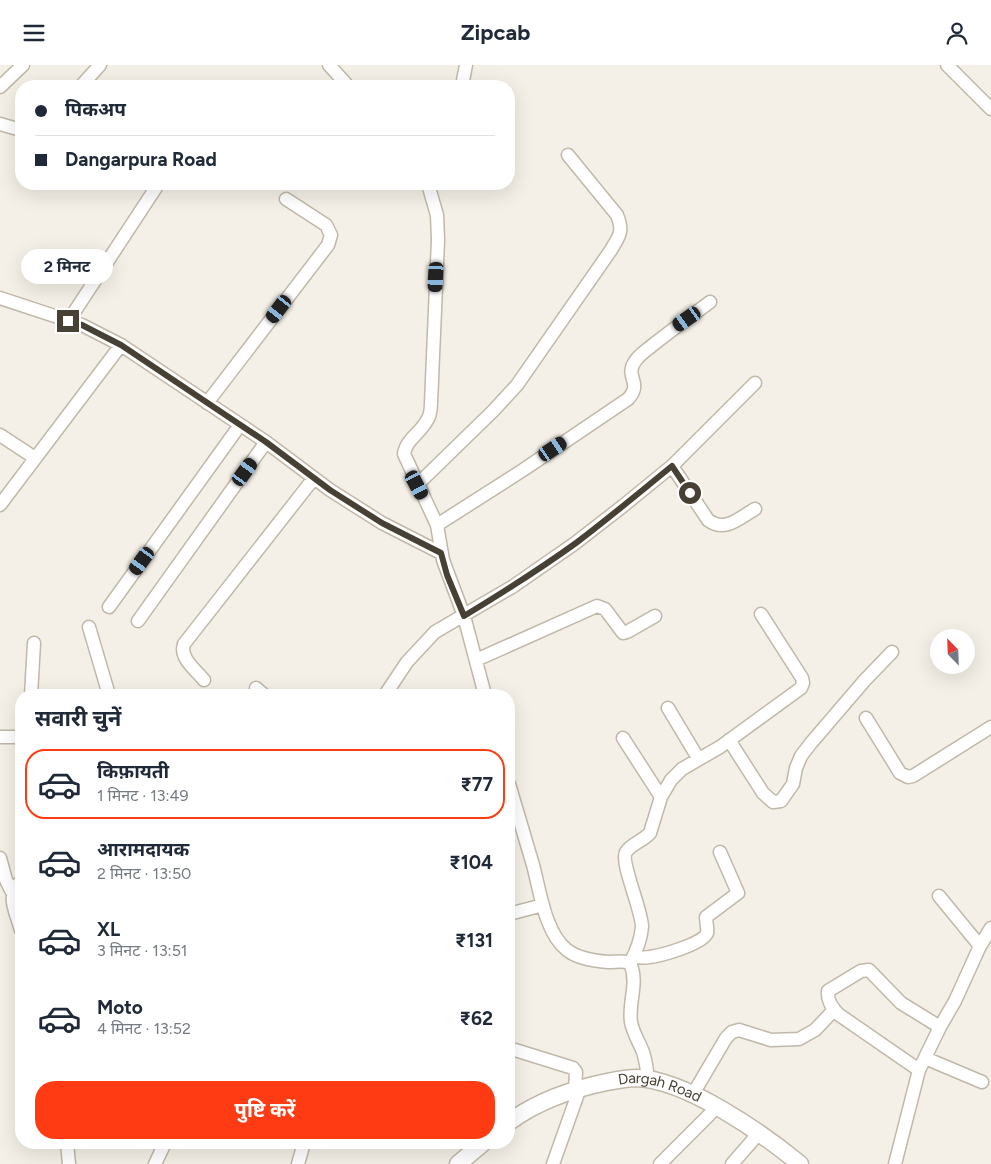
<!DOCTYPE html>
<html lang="hi">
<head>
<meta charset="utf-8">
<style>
	:root { --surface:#fff; --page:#f6f6f7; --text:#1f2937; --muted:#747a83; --line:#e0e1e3; --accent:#ff3b13 }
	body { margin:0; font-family:Figtree,"Noto Sans Devanagari",sans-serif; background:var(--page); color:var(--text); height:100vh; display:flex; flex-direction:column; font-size:19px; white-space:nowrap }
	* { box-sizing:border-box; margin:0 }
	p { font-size:16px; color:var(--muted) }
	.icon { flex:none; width:28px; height:28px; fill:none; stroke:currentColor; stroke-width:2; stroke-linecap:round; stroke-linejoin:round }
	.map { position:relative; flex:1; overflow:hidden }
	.drawer { position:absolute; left:15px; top:624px; width:500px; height:460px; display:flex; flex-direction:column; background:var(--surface); border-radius:20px; box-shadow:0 5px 20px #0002 }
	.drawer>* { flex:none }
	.hud { position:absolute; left:15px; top:15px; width:500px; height:110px; border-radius:20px; box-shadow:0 5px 20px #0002; display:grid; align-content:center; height:110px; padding:0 20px; background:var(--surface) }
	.needle { width:32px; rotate:337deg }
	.tools { position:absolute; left:930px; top:564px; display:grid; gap:10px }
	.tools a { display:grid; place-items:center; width:45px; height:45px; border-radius:50%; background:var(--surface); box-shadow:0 5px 20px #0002; font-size:25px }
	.end { position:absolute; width:22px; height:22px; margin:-11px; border:6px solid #474135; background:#fff; box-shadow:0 0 0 2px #fff }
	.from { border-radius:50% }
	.bubble { position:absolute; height:35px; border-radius:18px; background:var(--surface); box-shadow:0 5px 20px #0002; font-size:16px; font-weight:700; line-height:35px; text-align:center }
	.car { position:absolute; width:15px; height:30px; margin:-15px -8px; border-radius:6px; box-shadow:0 0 4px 1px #0007; background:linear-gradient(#222 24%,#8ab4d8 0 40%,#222 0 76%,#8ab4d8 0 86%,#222 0) }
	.hud b { display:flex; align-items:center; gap:18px; height:48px; font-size:19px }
	.hud b+b { border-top:1px solid var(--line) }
	.hud i { width:12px; height:12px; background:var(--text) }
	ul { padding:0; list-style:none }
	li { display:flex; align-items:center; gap:15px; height:70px; margin:0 10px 8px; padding:0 10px; border:2px solid transparent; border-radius:20px }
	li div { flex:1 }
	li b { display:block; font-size:19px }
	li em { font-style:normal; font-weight:700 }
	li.selected { border-color:var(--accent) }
	li>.icon { width:45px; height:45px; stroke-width:1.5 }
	h2 { padding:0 20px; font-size:22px; line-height:60px }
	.action { display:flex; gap:10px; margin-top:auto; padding:10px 20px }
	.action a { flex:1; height:58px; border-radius:20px; background:var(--accent); color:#fff; font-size:20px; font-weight:700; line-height:58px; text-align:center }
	header { display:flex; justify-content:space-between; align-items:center; height:65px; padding:0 20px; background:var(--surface); font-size:22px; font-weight:700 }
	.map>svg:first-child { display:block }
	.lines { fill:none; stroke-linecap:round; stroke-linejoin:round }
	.minor-casing { stroke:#c0b8a9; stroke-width:15 }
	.tertiary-casing { stroke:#c0b8a9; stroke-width:19 }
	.minor { stroke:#fff; stroke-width:12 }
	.tertiary { stroke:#fff; stroke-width:16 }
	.route { stroke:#474135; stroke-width:6 }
	.labels { text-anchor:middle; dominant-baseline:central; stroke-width:4.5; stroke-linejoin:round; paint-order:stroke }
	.street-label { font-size:15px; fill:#474135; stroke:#fff }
</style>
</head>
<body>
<header><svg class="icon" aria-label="menu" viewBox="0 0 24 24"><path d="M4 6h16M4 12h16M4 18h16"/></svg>Zipcab<svg class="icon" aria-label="person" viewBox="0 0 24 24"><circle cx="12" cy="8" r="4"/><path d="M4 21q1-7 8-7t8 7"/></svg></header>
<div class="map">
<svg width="991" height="1099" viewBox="0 0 991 1099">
	<rect width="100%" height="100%" fill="#f4f0e7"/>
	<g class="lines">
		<g class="minor-casing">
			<path id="minor" d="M329,0l19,21
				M947,0l44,44
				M81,21l19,-21
				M462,21l4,-21
				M0,22l23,-22
				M0,59l21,6
				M428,119l9,31 1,25 -7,163c0,6 -1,14 -5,19 -7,12 -20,18 -22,32l33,71 6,35 21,56 21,79
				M0,233l82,27 39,20 145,97 64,48 52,33 59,30
				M69,255l88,-134
				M207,338l121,-158 3,-10 -5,-10 -40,-26
				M0,370l35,23
				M672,401l36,54c17,13 31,-2 47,-11
				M417,420l76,-74 24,-26 94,-135c8,-14 13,-18 6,-35l-49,-60
				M0,440l121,-160
				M437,460l86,-55 105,-71c15,-16 -3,-22 6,-36 4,-8 13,-13 20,-19 18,-14 37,-28 56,-42
				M109,542l131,-182
				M138,556l128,-179
				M89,562l20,68
				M476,595l121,-54 8,3 18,24 4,-1 28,-16
				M204,615c-8,-10 -25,-22 -20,-36l130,-166
				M256,623l8,7
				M31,630l3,-52
				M385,630l22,-33 28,-30 77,-45 62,-43 49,-38 49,-40 83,-83
				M668,643l30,50
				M866,653l34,55 8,4 5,-1 78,-49
				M0,672h21
				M623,673l38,59
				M729,675l34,53 10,9 8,-1 12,-17 3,-16 5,-12 10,-13 54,-63 27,-28
				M509,719c8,27 16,54 24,81 7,26 12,68 34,85 10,8 28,11 41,12 8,0 15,-2 22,1 9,20 -2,39 1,59 2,11 8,20 12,30 3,9 4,18 5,27
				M0,793l6,22 6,12
				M21,816c-16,14 -5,31 0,49
				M939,831l41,50
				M509,849l34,-9
				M633,892c6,0 11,1 16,0 11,-1 54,-13 58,-24 1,-4 -1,-11 -1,-16l32,-24 -18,-41
				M630,898c6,-11 11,-24 12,-36 0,-17 -22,-65 -16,-75 5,-8 17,-11 24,-19l11,-36 10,-17 11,-11 38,-22 81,-59 2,-5 -1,-5 -41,-64
				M515,985l58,18 3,4 -1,18
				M925,993l57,24
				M919,1005l-81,-56c-6,-7 -11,-13 -10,-23l33,-20 8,-1 32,33 39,24
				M693,1029l33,-56 6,-6 7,-2 32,10 28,-1 16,-9 19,-20
				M67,1078l2,21
				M155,1099l10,-21
				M298,1099l6,-21
				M553,1099l27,-76
				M660,1099l57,-57
				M732,1099l27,-31
				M895,1099l24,-94 21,-43 15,-26 25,-55 11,-18"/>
		</g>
		<g class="tertiary-casing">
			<g id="tertiary">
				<path id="s1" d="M509,1057c29,-21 63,-33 98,-40 10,-2 20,-4 30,-4 50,2 125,55 163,86"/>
				<path d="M458,1099l25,-21"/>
			</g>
		</g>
		<use href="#minor" class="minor"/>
		<use href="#tertiary" class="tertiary"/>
	</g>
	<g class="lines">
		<path class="route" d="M68,256l14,4 39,20 145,97 64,48 52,33 59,30 6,22 17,41c38,-23 76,-47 112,-73 33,-25 64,-51 96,-77l18,27"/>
	</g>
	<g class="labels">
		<g class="street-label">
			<text stroke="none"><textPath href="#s1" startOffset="161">Dargah Road</textPath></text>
		</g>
	</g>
</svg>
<div class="tools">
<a><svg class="needle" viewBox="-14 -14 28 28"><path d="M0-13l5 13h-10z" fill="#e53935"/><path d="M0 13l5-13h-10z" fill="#747a83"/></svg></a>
</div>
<i class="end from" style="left:690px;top:428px"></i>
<i class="end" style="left:68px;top:256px"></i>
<div class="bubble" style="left:21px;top:184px;width:92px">2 मिनट</div>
<i class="car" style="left:436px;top:212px;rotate:183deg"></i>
<i class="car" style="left:279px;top:244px;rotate:217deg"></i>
<i class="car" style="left:687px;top:254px;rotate:235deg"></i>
<i class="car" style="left:553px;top:384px;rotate:56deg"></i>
<i class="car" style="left:245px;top:407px;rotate:36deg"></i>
<i class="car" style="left:417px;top:420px;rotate:152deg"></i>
<i class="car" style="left:142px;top:496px;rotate:216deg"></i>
<div class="hud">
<b><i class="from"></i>पिकअप</b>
<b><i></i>Dangarpura Road</b>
</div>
<section class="drawer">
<h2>सवारी चुनें</h2>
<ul>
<li class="selected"><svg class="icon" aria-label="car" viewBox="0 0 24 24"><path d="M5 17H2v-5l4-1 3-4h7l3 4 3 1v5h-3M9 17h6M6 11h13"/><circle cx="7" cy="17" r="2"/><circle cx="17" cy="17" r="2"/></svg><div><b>किफ़ायती</b><p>1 मिनट · 13:49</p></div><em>₹77</em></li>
<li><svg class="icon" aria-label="car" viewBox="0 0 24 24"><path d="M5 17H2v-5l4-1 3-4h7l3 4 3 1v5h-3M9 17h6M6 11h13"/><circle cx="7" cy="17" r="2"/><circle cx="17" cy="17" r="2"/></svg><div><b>आरामदायक</b><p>2 मिनट · 13:50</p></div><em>₹104</em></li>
<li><svg class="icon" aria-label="car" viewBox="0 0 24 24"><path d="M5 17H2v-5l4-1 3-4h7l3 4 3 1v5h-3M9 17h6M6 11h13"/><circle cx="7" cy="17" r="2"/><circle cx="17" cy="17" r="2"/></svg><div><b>XL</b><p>3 मिनट · 13:51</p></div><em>₹131</em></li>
<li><svg class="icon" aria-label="car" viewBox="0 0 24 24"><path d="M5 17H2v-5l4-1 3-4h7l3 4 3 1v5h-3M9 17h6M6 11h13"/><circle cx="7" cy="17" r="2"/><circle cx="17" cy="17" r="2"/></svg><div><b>Moto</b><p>4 मिनट · 13:52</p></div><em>₹62</em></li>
</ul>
<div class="action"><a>पुष्टि करें</a></div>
</section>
</div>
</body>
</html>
